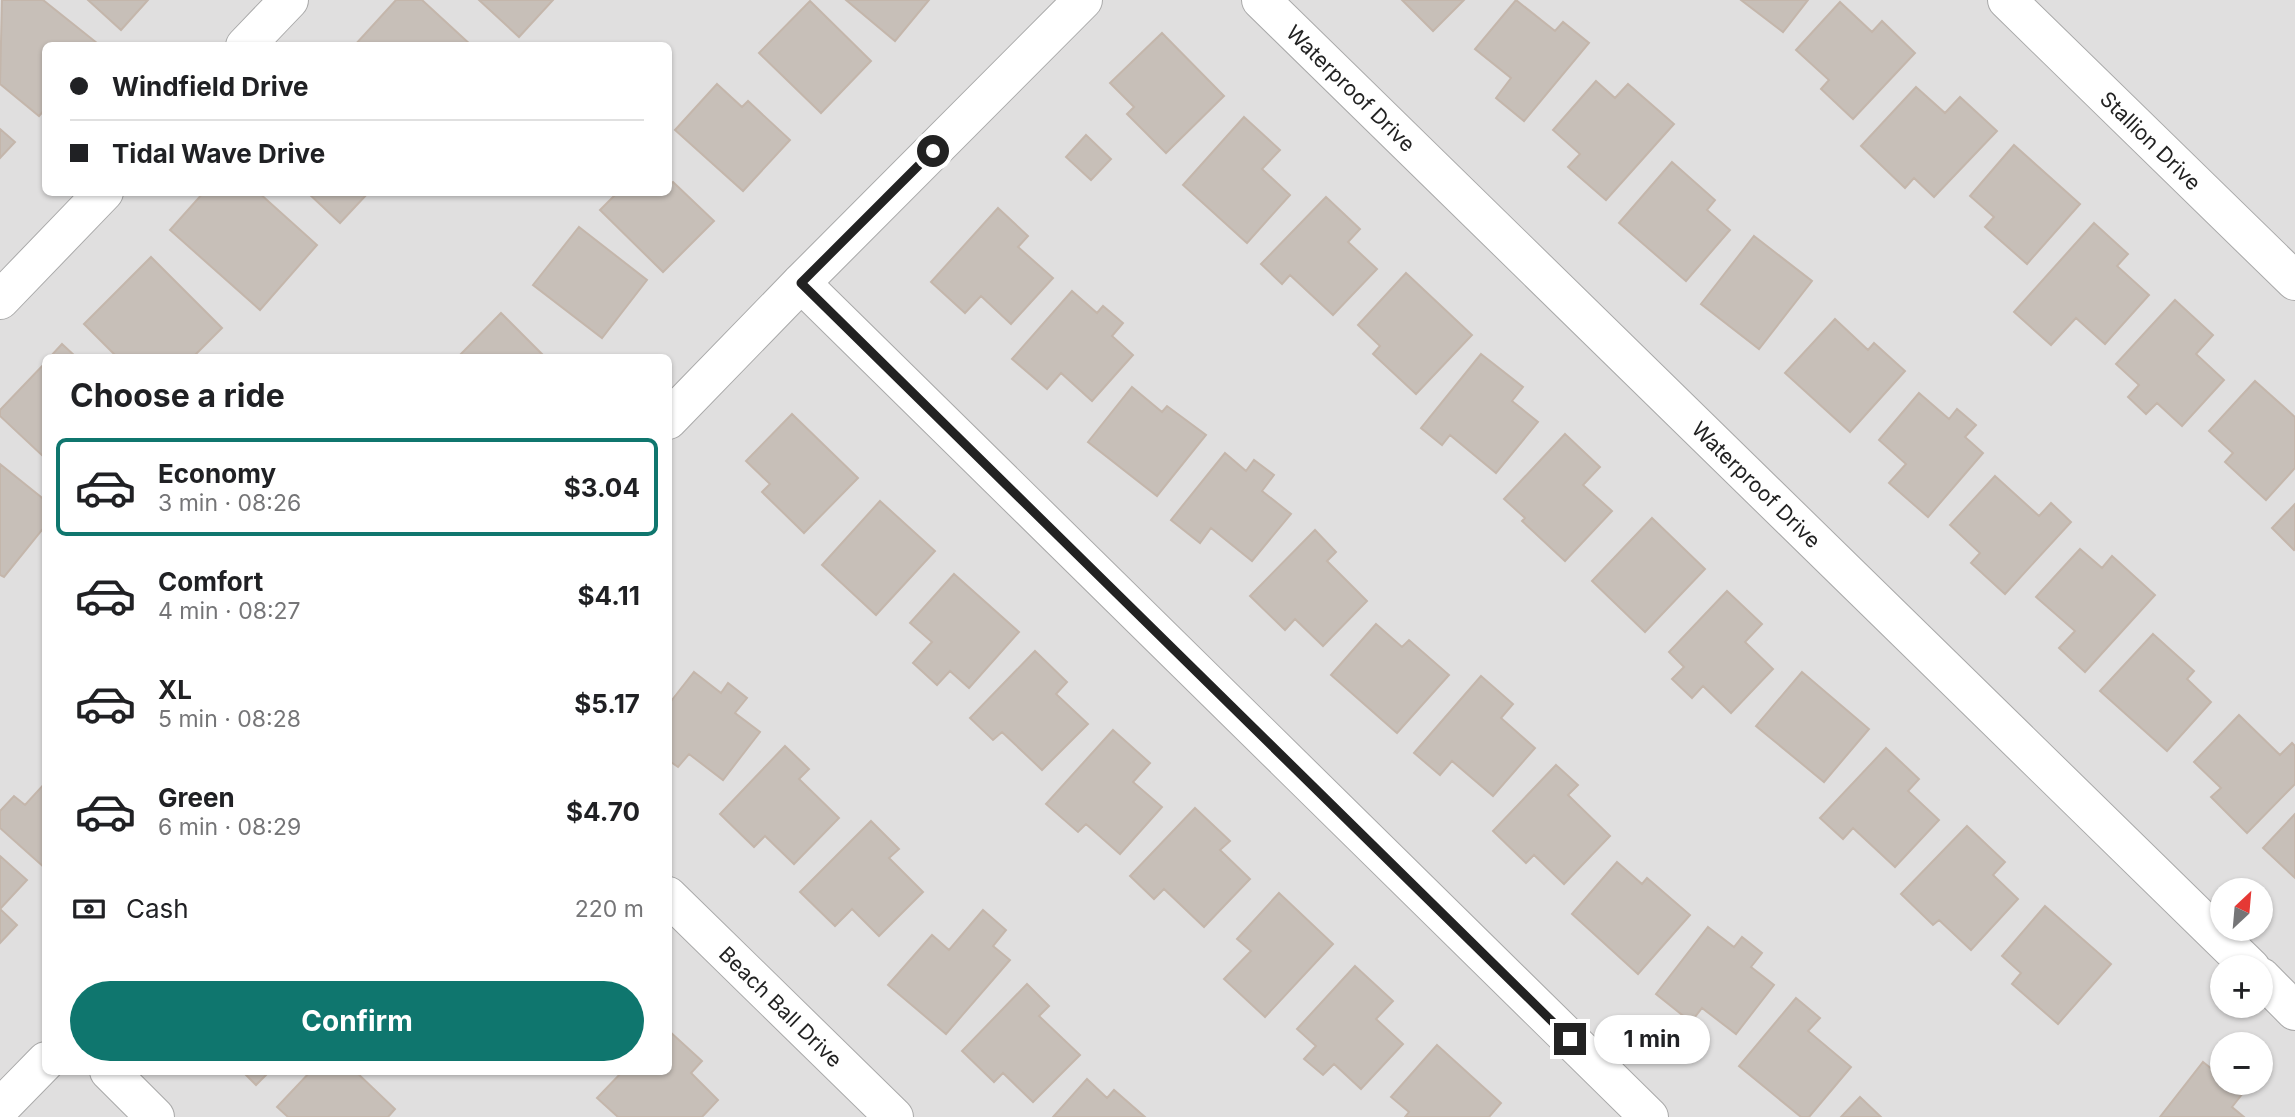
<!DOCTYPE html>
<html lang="en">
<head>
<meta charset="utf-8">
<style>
	:root { --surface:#fff; --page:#f2f2f2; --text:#202124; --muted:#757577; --line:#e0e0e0; --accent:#0f766e }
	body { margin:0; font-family:Inter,sans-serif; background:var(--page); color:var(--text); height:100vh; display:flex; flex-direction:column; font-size:26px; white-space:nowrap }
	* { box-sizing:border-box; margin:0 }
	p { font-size:23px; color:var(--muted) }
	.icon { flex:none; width:38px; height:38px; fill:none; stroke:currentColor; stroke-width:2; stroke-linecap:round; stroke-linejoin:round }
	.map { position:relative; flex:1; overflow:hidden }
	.sheet { position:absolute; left:42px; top:354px; width:630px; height:721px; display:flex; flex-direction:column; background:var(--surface); border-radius:10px; box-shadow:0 2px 5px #0004 }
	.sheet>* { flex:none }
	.hud { position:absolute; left:42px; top:42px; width:630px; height:154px; border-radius:10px; box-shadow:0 2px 5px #0004; display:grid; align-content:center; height:154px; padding:0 28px; background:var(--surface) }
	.needle { width:46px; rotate:26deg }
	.controls { position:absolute; left:2210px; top:878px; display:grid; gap:14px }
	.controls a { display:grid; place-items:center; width:63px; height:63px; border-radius:50%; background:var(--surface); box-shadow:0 2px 5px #0004; font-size:35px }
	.end { position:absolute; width:32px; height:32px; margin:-16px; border:9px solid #222; background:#fff; box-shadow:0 0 0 4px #fff }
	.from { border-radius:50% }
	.bubble { position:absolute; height:49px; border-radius:24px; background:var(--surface); box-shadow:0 2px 5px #0004; font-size:23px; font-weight:700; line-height:49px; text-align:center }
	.hud b { display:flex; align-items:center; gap:24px; height:66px; font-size:26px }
	.hud b+b { border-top:2px solid var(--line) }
	.hud i { width:18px; height:18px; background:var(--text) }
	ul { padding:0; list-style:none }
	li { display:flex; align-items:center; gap:21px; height:98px; margin:0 14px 10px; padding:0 14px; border:4px solid transparent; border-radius:10px }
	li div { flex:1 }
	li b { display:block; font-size:26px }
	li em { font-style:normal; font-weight:700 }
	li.selected { border-color:var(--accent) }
	li>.icon { width:63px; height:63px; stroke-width:1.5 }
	h2 { padding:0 28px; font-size:32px; line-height:84px }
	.pay { display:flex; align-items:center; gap:18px; height:77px; padding:0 28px; font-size:26px }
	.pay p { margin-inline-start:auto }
	.cta { display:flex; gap:14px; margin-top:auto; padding:14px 28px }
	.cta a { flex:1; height:80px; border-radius:42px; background:var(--accent); color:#fff; font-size:28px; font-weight:700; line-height:80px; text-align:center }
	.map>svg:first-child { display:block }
	.residential { fill:#e0dfdf; fill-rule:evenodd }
	.building { fill:#c7bfb8; stroke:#c4b6ab; stroke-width:2 }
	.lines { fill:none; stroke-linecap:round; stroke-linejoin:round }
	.minor-casing { stroke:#a9a9a9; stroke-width:40 }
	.minor { stroke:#fff; stroke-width:38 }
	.route { stroke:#222; stroke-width:9 }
	.labels { text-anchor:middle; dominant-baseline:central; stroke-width:6; stroke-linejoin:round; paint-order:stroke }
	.street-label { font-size:21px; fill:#222; stroke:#fff }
</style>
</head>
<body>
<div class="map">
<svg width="2295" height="1117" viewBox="0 0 2295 1117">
	<rect width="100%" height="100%" fill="#f2efe9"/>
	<path class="residential" d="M0,0h2295v1117h-2295zM46,46h622v146h-622zM46,357h622v714h-622zM2222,891h39v38h-39zM2222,968h39v38h-39zM2222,1045h39v38h-39z"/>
	<path class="building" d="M2,0h41l54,43 -1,3h-50v62l-7,8 -39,-32z
		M88,0h60l-27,30z
		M396,0h26l50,46h-118z
		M479,0h74l-34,37z
		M846,0h83l-34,41z
		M1402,0h62l-31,31z
		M1516,0l39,31 8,-9 26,21 -65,78 -28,-23 15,-20 -36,-29z
		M1741,0h67l-25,32z
		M810,1l61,60 -50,52 -62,-60z
		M1840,2l32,30 10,-11 33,32 -62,66 -32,-30 8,-9 -33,-30z
		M1162,33l62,63 -58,57 -39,-39 7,-7 -24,-24z
		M1596,81l19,17 13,-14 46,40 -68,76 -38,-33 12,-13 -27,-24z
		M717,84l25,23 6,-6 42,39 -47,51 -68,-61z
		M1916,87l29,26 15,-16 37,34 -63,66 -20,-19 -9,10 -44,-42z
		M1244,117l36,33 -18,19 28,26 -43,48 -64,-58z
		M0,129l15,13 -15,16z
		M1086,135l25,24 -20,21 -25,-23z
		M2014,145l66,59 -53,60 -42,-37 9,-10 -24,-21z
		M1672,162l43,38 -8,10 23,20 -44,51 -67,-58z
		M673,182l41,39 -51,51 -63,-62 18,-18h50v-9l2,1z
		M204,192h54l59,53 -57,65 -90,-80z
		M307,192h62l-29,31z
		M1326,197l34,32 -12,13 29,27 -44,46 -43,-40 -8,9 -21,-20z
		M998,208l30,28 -10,11 35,31 -42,46 -30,-28 -16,17 -34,-31z
		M2094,223l34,31 -11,12 32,29 -44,49 -29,-26 -25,27 -37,-33z
		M579,227l68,53 -45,58 -69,-53z
		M1754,236l58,45 -53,68 -58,-45z
		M151,257l71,71 -29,29h-76l-33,-33z
		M1406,273l66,62 -56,59 -43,-40 7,-8 -22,-21z
		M1072,291l25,22 6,-7 20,17 -11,13 21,19 -41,46 -31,-28 -14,16 -35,-30z
		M2175,300l38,35 -17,19 28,26 -42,46 -25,-23 -11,11 -18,-17 11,-12 -23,-21z
		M501,313l44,44h-87z
		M1835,319l33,31 6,-7 31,28 -55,61 -65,-59z
		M62,344l14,13h-26z
		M1481,354l42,33 -11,14 26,21 -42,51 -46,-38 -8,10 -21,-17z
		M46,362v97l-46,-43v-6z
		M2255,381l40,36v51l-29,32 -41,-38 8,-9 -24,-22z
		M1132,387l30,25 5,-6 39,29 -49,61 -69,-54z
		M1919,393l30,26 8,-10 19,16 -11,12 18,16 -55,64 -39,-34 17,-19 -27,-24z
		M792,414l66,64 -54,55 -42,-41 8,-8 -24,-23z
		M1565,434l35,33 -17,18 29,26 -47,50 -43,-40 3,-3 -21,-19z
		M1225,453l21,18 8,-11 20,15 -12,16 29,23 -39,47 -41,-33 -11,15 -29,-23z
		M0,464l46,37v24l-42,52 -4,-2z
		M1995,476l44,40 12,-13 20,19 -66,72 -34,-31 9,-10 -30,-28z
		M880,501l55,50 -59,64 -54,-50z
		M2295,504v45l-1,1 -22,-22z
		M1652,518l53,51 -60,63 -53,-51z
		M1315,530l21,22 -9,9 40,40 -44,45 -28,-27 -10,11 -35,-34z
		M2080,549l22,19 10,-12 43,39 -70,77 -26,-24 16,-17 -39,-34z
		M954,574l65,58 -50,56 -19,-17 -13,14 -24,-22 19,-21 -22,-19z
		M1727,591l35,33 -17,18 28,27 -42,44 -28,-27 -11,12 -20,-19 12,-12 -15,-15z
		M1376,624l26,23 7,-7 40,35 -52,58 -66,-58z
		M2153,634l41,37 -7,8 24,23 -44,49 -67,-60z
		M1035,651l32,31 -11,12 32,30 -46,46 -40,-38 -9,8 -23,-22z
		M694,672l27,21 7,-10 19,15 -12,15 25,19 -37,48 -34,-26 -11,13 -10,-7v-55z
		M1802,672l67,57 -45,53 -68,-56z
		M1481,676l32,28 -12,14 34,30 -42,48 -41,-35 -12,14 -26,-22z
		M2239,715l41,40 12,-12 3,3v38l-48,49 -36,-36 10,-9 -27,-26z
		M1113,730l37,33 -17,19 29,25 -42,47 -34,-30 -8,8 -32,-28z
		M785,746l24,23 -10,10 40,39 -45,46 -29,-28 -11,11 -34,-33z
		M1886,748l33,31 -11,12 31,29 -44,47 -42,-39 -10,11 -23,-21z
		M1556,765l22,20 -10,10 42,41 -46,48 -30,-29 -8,8 -33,-32z
		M46,782v87l-46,-41v-17l14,-15 11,9z
		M1195,808l35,33 -10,9 30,29 -46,48 -40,-38 -10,10 -24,-23z
		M2295,814v64l-32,-30z
		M871,821l28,28 -10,9 34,34 -44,44 -27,-27 -17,17 -35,-34z
		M1967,826l38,36 -12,13 25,24 -47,51 -32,-30 -6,5 -32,-31z
		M0,856l27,24 -27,29 17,16 -17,18z
		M1617,862l25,22 5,-6 43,37 -52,59 -66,-60z
		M1279,893l54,51 -68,73 -41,-38 27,-28 -14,-12z
		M2045,906l66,58 -53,60 -46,-40 9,-11 -19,-17z
		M983,910l23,20 -13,16 17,14 -64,74 -58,-49 44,-50 17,15z
		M1708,927l26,20 8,-10 20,16 -11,14 23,18 -38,49 -34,-26 -11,14 -35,-28z
		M1355,966l38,35 -17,18 27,25 -42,45 -27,-25 -11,11 -19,-16 12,-13 -19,-17z
		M1027,984l22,22 -10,10 41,39 -47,47 -30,-29 -9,9 -32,-31z
		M1796,998l24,20 -12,13 43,36 -42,50h-8l-62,-51z
		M668,1030l34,31 -11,12 27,27 -16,17h-84l-21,-19 26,-27h45z
		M1437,1045l64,58 -12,14h-84l4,-5 -18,-15z
		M2203,1062l19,15v6h8l13,10 -11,14 12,10h-84z
		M242,1071h28l-14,14z
		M311,1071h44l40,38 -7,8h-100l-11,-10z
		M1087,1079l20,19 7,-8 31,27h-92z
		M1860,1097l21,20h-40z"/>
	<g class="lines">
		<g class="minor-casing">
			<g id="minor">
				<path id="s1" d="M1261,0l990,968"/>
				<path id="s2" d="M2007,0l288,281"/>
				<path d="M245,46l44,-46"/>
				<path d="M801,283l848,834"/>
				<path d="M0,300l104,-108"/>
				<path d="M668,420l133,-137 282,-283"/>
				<path id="s3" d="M668,896l226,221"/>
				<path d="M2261,977l34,34"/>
				<path d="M109,1071l46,46"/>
				<path d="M0,1108l46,-47"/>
			</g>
		</g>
		<use href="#minor" class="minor"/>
	</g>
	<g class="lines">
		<path class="route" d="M933,151l-132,132 769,756"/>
	</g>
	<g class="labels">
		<g class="street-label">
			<text stroke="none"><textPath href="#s1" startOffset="126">Waterproof Drive</textPath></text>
			<text stroke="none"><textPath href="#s2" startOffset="201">Stallion Drive</textPath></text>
			<text stroke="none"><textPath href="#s1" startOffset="693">Waterproof Drive</textPath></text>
			<text stroke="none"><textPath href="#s3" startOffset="158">Beach Ball Drive</textPath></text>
		</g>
	</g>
</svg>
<div class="controls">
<a><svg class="needle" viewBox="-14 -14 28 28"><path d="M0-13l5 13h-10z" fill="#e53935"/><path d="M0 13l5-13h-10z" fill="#757577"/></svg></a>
<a>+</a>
<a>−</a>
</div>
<i class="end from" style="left:933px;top:151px"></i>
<i class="end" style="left:1570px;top:1039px"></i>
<div class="bubble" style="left:1594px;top:1015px;width:116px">1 min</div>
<div class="hud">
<b><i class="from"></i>Windfield Drive</b>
<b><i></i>Tidal Wave Drive</b>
</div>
<section class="sheet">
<h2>Choose a ride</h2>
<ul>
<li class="selected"><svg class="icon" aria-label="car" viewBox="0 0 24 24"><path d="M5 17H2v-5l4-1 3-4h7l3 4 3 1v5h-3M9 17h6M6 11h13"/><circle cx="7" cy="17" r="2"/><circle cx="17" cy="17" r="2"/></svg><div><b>Economy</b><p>3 min · 08:26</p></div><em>$3.04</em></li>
<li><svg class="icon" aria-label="car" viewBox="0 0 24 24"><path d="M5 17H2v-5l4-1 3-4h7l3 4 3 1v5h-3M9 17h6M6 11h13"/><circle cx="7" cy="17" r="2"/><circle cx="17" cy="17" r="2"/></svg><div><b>Comfort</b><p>4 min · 08:27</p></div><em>$4.11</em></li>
<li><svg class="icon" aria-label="car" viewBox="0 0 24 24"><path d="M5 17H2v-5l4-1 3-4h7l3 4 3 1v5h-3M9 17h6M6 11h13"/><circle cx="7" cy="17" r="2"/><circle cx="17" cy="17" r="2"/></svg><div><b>XL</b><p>5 min · 08:28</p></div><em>$5.17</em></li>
<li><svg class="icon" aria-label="car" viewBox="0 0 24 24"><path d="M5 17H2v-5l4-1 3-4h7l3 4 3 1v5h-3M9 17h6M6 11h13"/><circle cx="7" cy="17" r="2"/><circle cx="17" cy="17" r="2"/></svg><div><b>Green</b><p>6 min · 08:29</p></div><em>$4.70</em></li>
</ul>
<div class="pay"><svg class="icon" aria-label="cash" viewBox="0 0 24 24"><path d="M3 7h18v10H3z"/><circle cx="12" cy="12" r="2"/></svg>Cash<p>220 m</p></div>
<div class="cta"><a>Confirm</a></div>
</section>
</div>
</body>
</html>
